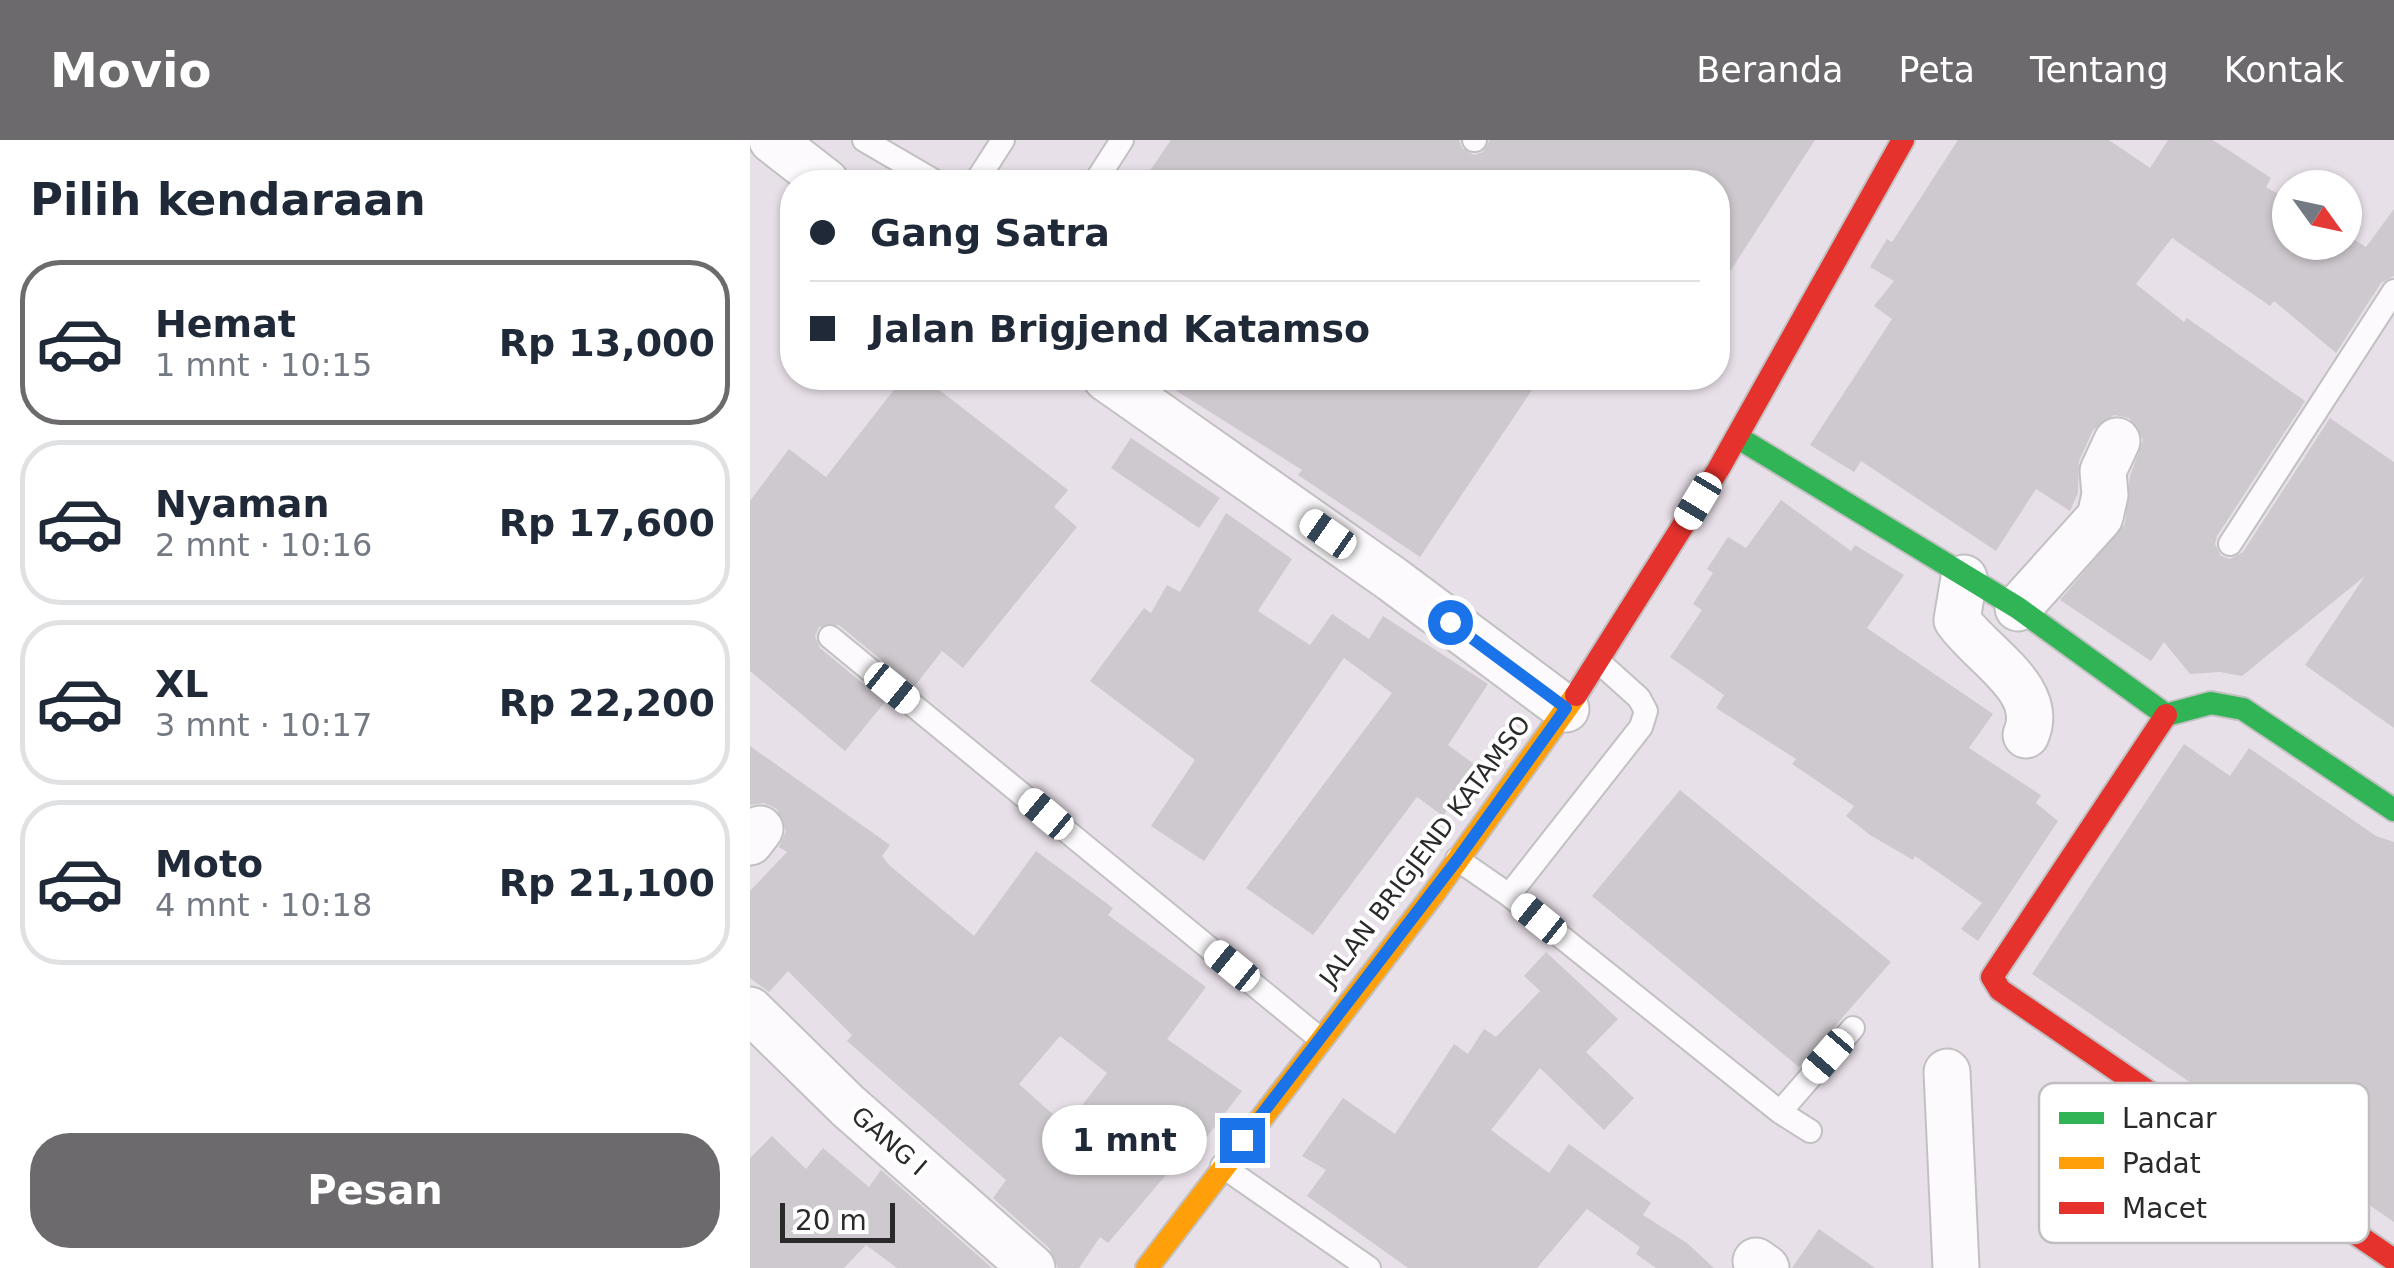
<!DOCTYPE html>
<html lang="id">
<head>
<meta charset="utf-8">
<style>
	:root { --surface:#fff; --page:#f6f6f7; --text:#1f2937; --muted:#747a83; --line:#e0e1e3; --accent:#6c6a6c }
	body { margin:0; font-family:"DejaVu Sans",sans-serif; background:var(--page); color:var(--text); height:100vh; display:flex; flex-direction:column; font-size:38px; white-space:nowrap }
	* { box-sizing:border-box; margin:0 }
	p { font-size:32px; color:var(--muted) }
	.icon { flex:none; width:55px; height:55px; fill:none; stroke:currentColor; stroke-width:2; stroke-linecap:round; stroke-linejoin:round }
	.map { position:relative; flex:1; overflow:hidden }
	.panel { display:flex; flex-direction:column; background:var(--surface); width:750px }
	.panel>* { flex:none }
	.guide { position:absolute; left:30px; top:30px; width:950px; height:220px; border-radius:40px; box-shadow:0 2px 8px #0004; display:grid; align-content:center; height:220px; padding:0 30px; background:var(--surface) }
	.needle { width:65px; rotate:123deg }
	.fabs { position:absolute; left:1522px; top:30px; display:grid; gap:20px }
	.fabs a { display:grid; place-items:center; width:90px; height:90px; border-radius:50%; background:var(--surface); box-shadow:0 2px 8px #0004; font-size:50px }
	.scale { position:absolute; left:30px; bottom:25px; width:115px; box-sizing:border-box; padding-left:10px; border:5px solid #2a2a2a; border-top:0; font-size:28px; line-height:35px; white-space:nowrap; color:#2a2a2a; -webkit-text-stroke:8px #fff; paint-order:stroke }
	.end { position:absolute; width:45px; height:45px; margin:-22px; border:12px solid #1a73e8; background:#fff; box-shadow:0 0 0 5px #fff }
	.from { border-radius:50% }
	.bubble { position:absolute; height:70px; border-radius:35px; background:var(--surface); box-shadow:0 2px 8px #0004; font-size:32px; font-weight:600; line-height:70px; text-align:center }
	.car { position:absolute; width:30px; height:60px; margin:-30px -15px; border-radius:12px; box-shadow:0 0 8px 2px #0007; background:linear-gradient(#fff 24%,#345 0 40%,#fff 0 76%,#345 0 86%,#fff 0) }
	.guide b { display:flex; align-items:center; gap:35px; height:95px; font-size:38px }
	.guide b+b { border-top:2px solid var(--line) }
	.guide i { width:25px; height:25px; background:var(--text) }
	ul { padding:0; list-style:none }
	li { display:flex; align-items:center; gap:30px; height:165px; margin:0 20px 15px; padding:0 10px; border:5px solid var(--line); border-radius:40px }
	li div { flex:1 }
	li b { display:block; font-size:38px }
	li em { font-style:normal; font-weight:600 }
	li.active { border-color:var(--accent) }
	li>.icon { width:90px; height:90px; stroke-width:1.5 }
	h2 { padding:0 30px; font-size:45px; line-height:120px }
	.primary-button { display:flex; gap:20px; margin-top:auto; padding:20px 30px }
	.primary-button a { flex:1; height:115px; border-radius:40px; background:var(--accent); color:#fff; font-size:40px; font-weight:600; line-height:115px; text-align:center }
	header { display:flex; align-items:center; gap:60px; box-sizing:border-box; height:140px; padding:0 50px; background:var(--accent); color:#fff }
	header strong { font-size:48px }
	nav { display:flex; gap:55px; margin-inline-start:auto; font-size:35px }
	main { display:flex; flex:1; min-height:0 }
	.map>svg:first-child { display:block }
	.building { fill:#cec9ce; fill-rule:evenodd }
	.lines { fill:none; stroke-linecap:round; stroke-linejoin:round }
	.lane-casing { stroke:#c2c1c2; stroke-width:26 }
	.street-casing { stroke:#c2c1c2; stroke-width:49 }
	.fast-casing { stroke:#c2c1c2; stroke-width:26 }
	.slow-casing { stroke:#c2c1c2; stroke-width:26 }
	.jam-casing { stroke:#c2c1c2; stroke-width:26 }
	.lane { stroke:#fcfafc; stroke-width:22 }
	.street { stroke:#fcfafc; stroke-width:45 }
	.fast { stroke:#30b455; stroke-width:22 }
	.slow { stroke:#ff9f0a; stroke-width:22 }
	.jam { stroke:#e5322d; stroke-width:22 }
	.route { stroke:#1a73e8; stroke-width:12 }
	.labels { text-anchor:middle; dominant-baseline:central; stroke-width:8; stroke-linejoin:round; paint-order:stroke }
	.street-label { font-size:25px; fill:#2a2a2a; stroke:#fff }
	.key { fill:#fff; stroke:#bfbfbf; stroke-width:2.5 }
	.key-label { font-size:28px; fill:#2a2a2a }
</style>
</head>
<body>
<header>
<strong>Movio</strong>
<nav><a>Beranda</a><a>Peta</a><a>Tentang</a><a>Kontak</a></nav>
</header>
<main>
<section class="panel">
<h2>Pilih kendaraan</h2>
<ul>
<li class="active"><svg class="icon" aria-label="car" viewBox="0 0 24 24"><path d="M5 17H2v-5l4-1 3-4h7l3 4 3 1v5h-3M9 17h6M6 11h13"/><circle cx="7" cy="17" r="2"/><circle cx="17" cy="17" r="2"/></svg><div><b>Hemat</b><p>1 mnt · 10:15</p></div><em>Rp 13,000</em></li>
<li><svg class="icon" aria-label="car" viewBox="0 0 24 24"><path d="M5 17H2v-5l4-1 3-4h7l3 4 3 1v5h-3M9 17h6M6 11h13"/><circle cx="7" cy="17" r="2"/><circle cx="17" cy="17" r="2"/></svg><div><b>Nyaman</b><p>2 mnt · 10:16</p></div><em>Rp 17,600</em></li>
<li><svg class="icon" aria-label="car" viewBox="0 0 24 24"><path d="M5 17H2v-5l4-1 3-4h7l3 4 3 1v5h-3M9 17h6M6 11h13"/><circle cx="7" cy="17" r="2"/><circle cx="17" cy="17" r="2"/></svg><div><b>XL</b><p>3 mnt · 10:17</p></div><em>Rp 22,200</em></li>
<li><svg class="icon" aria-label="car" viewBox="0 0 24 24"><path d="M5 17H2v-5l4-1 3-4h7l3 4 3 1v5h-3M9 17h6M6 11h13"/><circle cx="7" cy="17" r="2"/><circle cx="17" cy="17" r="2"/></svg><div><b>Moto</b><p>4 mnt · 10:18</p></div><em>Rp 21,100</em></li>
</ul>
<div class="primary-button"><a>Pesan</a></div>
</section>
<div class="map">
<svg width="1644" height="1128" viewBox="0 0 1644 1128">
	<rect width="100%" height="100%" fill="#e8e0e8"/>
	<path class="building" d="M421,0h288l3,8 12,7 9,-3 7,-12h325l-97,150v-108h-576z
		M1208,0h151l41,28 18,-28h45l58,38 -5,9 24,14v41h55v-8l21,13 28,-38v67l-13,7 -45,70 -62,-52 -4,5 -98,-68 -36,46 48,38 3,-4 118,83 -88,135 -2,8 6,12 9,3 13,-7 87,-134 64,44v266l-89,-63 60,-89 -123,100 -22,-4 -30,2 -26,-32 -13,19 -91,-61 65,-76 5,-48 13,-36 -14,-22 -15,-3 -21,15 -14,31 -1,32 -8,18 -34,-22 -40,62 -135,-90 -7,11 -44,-27 82,-126 -18,-13 20,-25 -24,-14 17,-28 5,3z
		M153,238h21l144,112 -14,17 23,20 -114,141 -21,-17 -28,36 -75,-62 -20,2 -4,9 5,12 65,54 -40,49 -95,-80v-170l39,-52 37,28z
		M406,238h384l-120,179 -122,-82 4,-5z
		M381,298l89,60 -21,30 -88,-60z
		M1031,360l70,51 4,-6 49,30 -37,53 126,86 -24,34 72,47 -5,8 22,18 -80,120 -17,-12 21,-26 -67,-47 -2,4 -43,-25 -24,-19 8,-10 -62,-42 4,-5 -80,-51 8,-13 -54,-38 32,-47 -9,-6 20,-31 -6,-4 21,-32 18,11z
		M476,373l66,46 -34,52 52,34 22,-31 37,25 14,-23 105,68 -40,61 30,22 -35,49 -26,-19 -104,138 -67,-47 146,-195 -48,-35 -140,203 -53,-35 44,-66 -105,-79 54,-73 7,5 16,-28 13,7z
		M1434,604l46,32 19,-28 127,88 18,6v380l-362,-248z
		M0,606l140,99 -8,11 7,9 85,71 62,-85 77,57 -5,7 98,72 -39,52 75,52 -36,47 -10,-7 -24,37 -64,75 -8,-6 -21,31h-21l-9,-20 -56,-50 13,-18 -159,-139 5,-6 -64,-64 -19,21 -19,-14v-87l37,-39 -8,-5 7,-16 -9,-22 -13,-6 -14,2zM310,896l47,37 -41,53 -47,-42z
		M930,650l211,172 -92,105 -207,-171z
		M796,812l72,67 -32,33 48,46 -30,32 -64,-62 -49,62 58,43 20,-29 82,59 -8,12 44,28 27,25h-58l-20,-14 4,-7 -53,-38 -50,59h-129l-101,-72 19,-26 -24,-14 41,-58 52,36 59,-90 14,10 16,-25 12,8 44,-46 -16,-15z
		M22,996l34,33 17,-21 46,39 12,-17 111,98h-95l-31,-23 -22,23h-94v-110z
		M1069,1089l56,39h-83z"/>
	<g class="lines">
		<g class="lane-casing">
			<path id="lane" d="M114,0l72,42
				M724,0h1
				M226,42l27,-42
				M345,42l27,-42
				M1480,404l164,-253
				M80,497l489,401
				M707,719l52,36 271,217 30,19
				M759,755l132,-168 5,-16 -7,-13 -40,-36
				M1030,972l73,-84
				M472,1026l147,102"/>
		</g>
		<g class="street-casing">
			<path id="street" d="M22,0l54,42
				M356,238l286,201 174,130
				M1214,438l-7,42c24,35 89,69 69,115
				M1268,468l82,-91 5,-22 -2,-24 14,-30
				M0,702l10,-13
				M0,870l98,96 184,162
				M1197,932l9,196
				M1006,1121l10,7"/>
		</g>
		<g class="fast-casing">
			<path id="fast" d="M987,297l281,171 148,107 45,-12 32,6 151,101"/>
		</g>
		<g class="slow-casing">
			<path id="slow" d="M397,1128l287,-375 142,-198"/>
		</g>
		<g class="jam-casing">
			<path id="jam" d="M826,555l142,-225 185,-330
				M1416,575l-174,262 8,13 394,270"/>
		</g>
		<use href="#lane" class="lane"/>
		<use href="#street" class="street"/>
		<use href="#fast" class="fast"/>
		<use href="#slow" class="slow"/>
		<use href="#jam" class="jam"/>
	</g>
	<g class="lines">
		<path class="route" d="M492,1000l215,-280 109,-152 -116,-86"/>
	</g>
	<g class="labels">
		<g class="street-label">
			<text transform="translate(675 711) rotate(-53)">JALAN BRIGJEND KATAMSO</text>
			<text transform="translate(139 1001) rotate(41)">GANG I</text>
		</g>
	</g>
	<rect x="1289" y="943" width="330" height="160" rx="15" class="key"/>
	<rect x="1309" y="972" width="45" height="12" fill="#30b455"/>
	<rect x="1309" y="1017" width="45" height="12" fill="#ff9f0a"/>
	<rect x="1309" y="1062" width="45" height="12" fill="#e5322d"/>
	<g class="key-label">
		<text x="1372" y="988">Lancar</text>
		<text x="1372" y="1033">Padat</text>
		<text x="1372" y="1078">Macet</text>
	</g>
</svg>
<div class="fabs">
<a><svg class="needle" viewBox="-14 -14 28 28"><path d="M0-13l5 13h-10z" fill="#e53935"/><path d="M0 13l5-13h-10z" fill="#747a83"/></svg></a>
</div>
<div class="scale">20 m</div>
<i class="end from" style="left:700px;top:482px"></i>
<i class="end" style="left:492px;top:1000px"></i>
<div class="bubble" style="left:292px;top:965px;width:165px">1 mnt</div>
<i class="car" style="left:948px;top:361px;rotate:211deg"></i>
<i class="car" style="left:578px;top:394px;rotate:305deg"></i>
<i class="car" style="left:142px;top:548px;rotate:129deg"></i>
<i class="car" style="left:296px;top:674px;rotate:310deg"></i>
<i class="car" style="left:789px;top:779px;rotate:309deg"></i>
<i class="car" style="left:482px;top:826px;rotate:309deg"></i>
<i class="car" style="left:1078px;top:916px;rotate:221deg"></i>
<div class="guide">
<b><i class="from"></i>Gang Satra</b>
<b><i></i>Jalan Brigjend Katamso</b>
</div>
</div>
</main>
</body>
</html>
